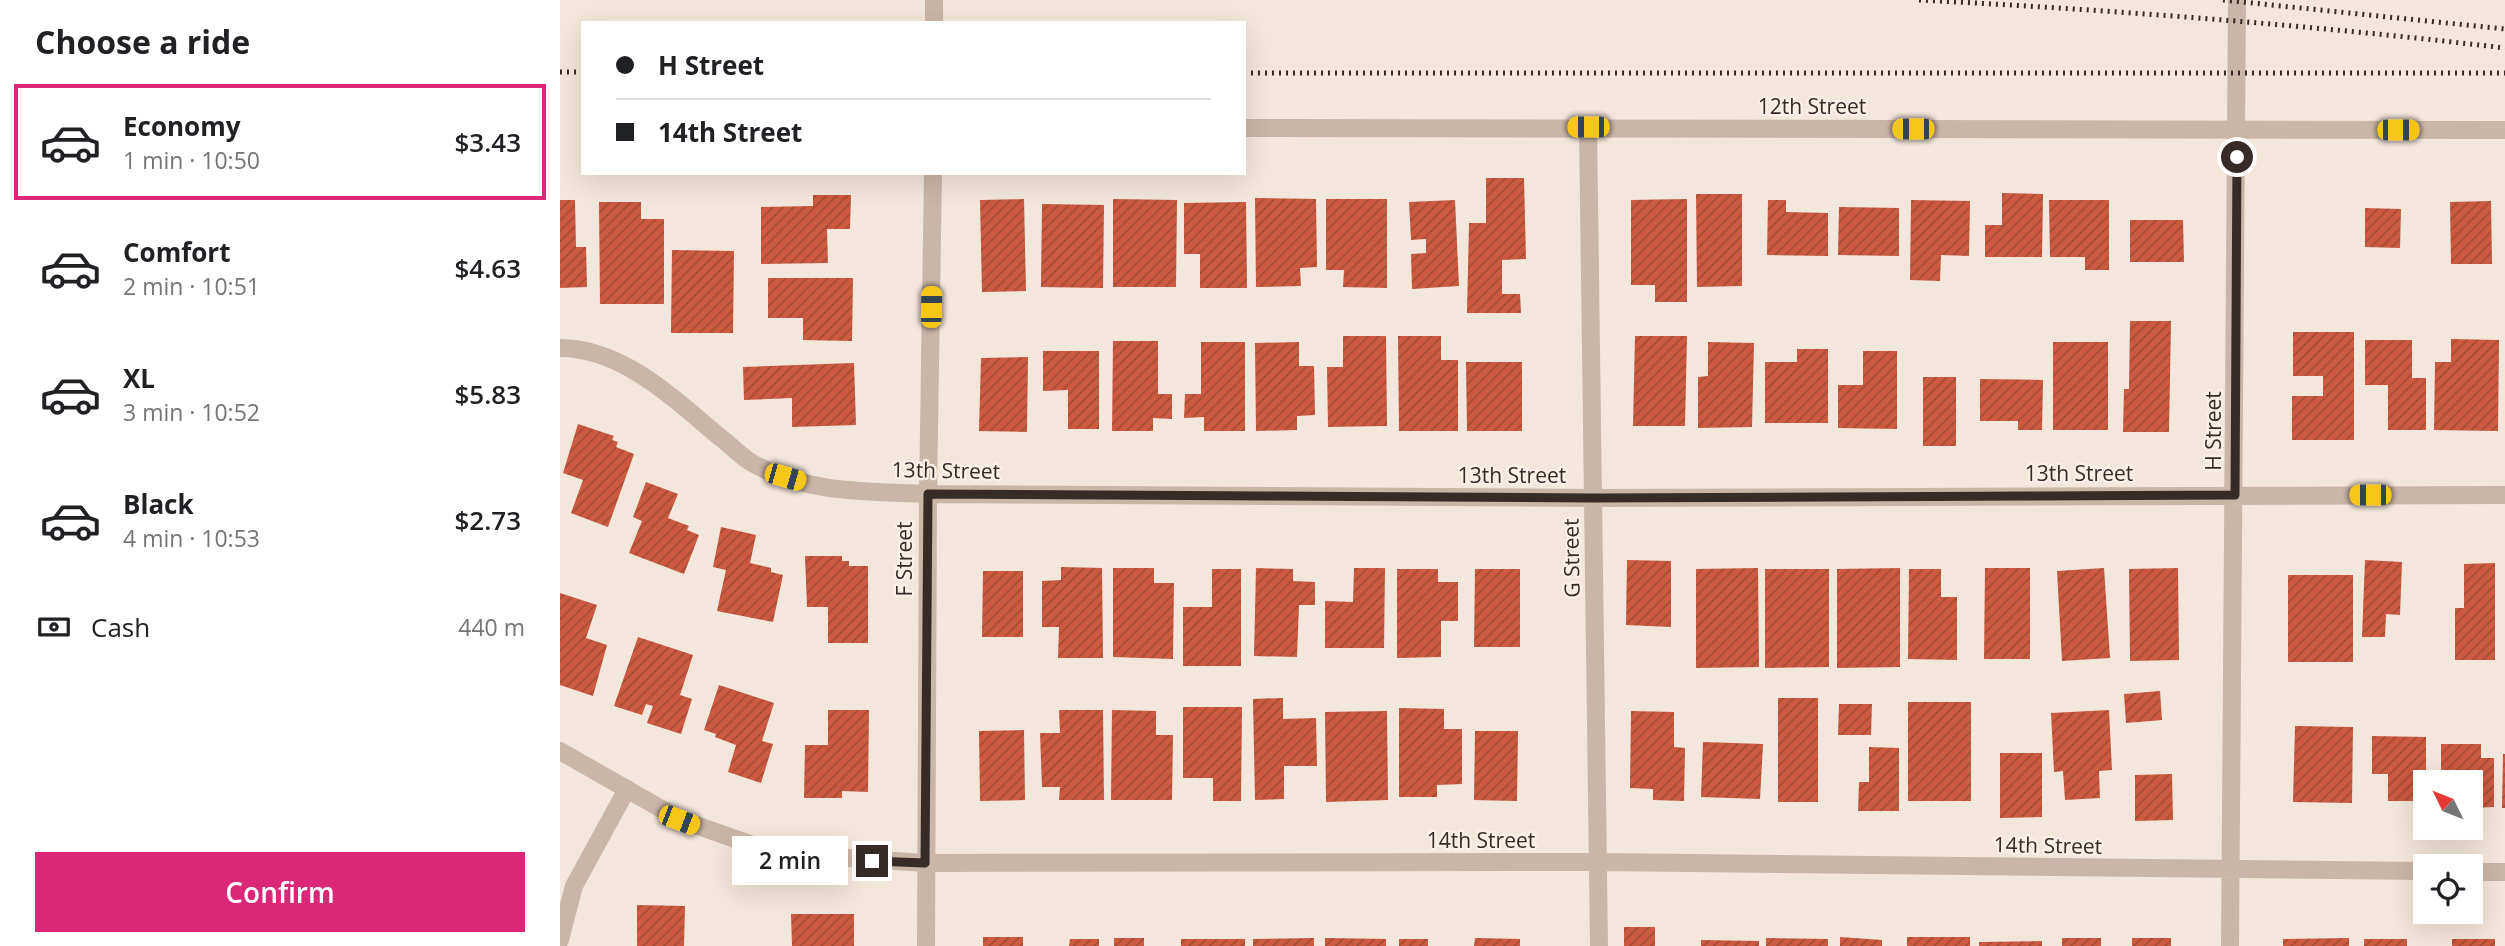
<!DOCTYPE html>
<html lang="en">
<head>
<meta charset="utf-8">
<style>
	:root { --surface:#fff; --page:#f2f2f2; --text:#202124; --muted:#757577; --line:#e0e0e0; --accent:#db2777 }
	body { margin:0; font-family:"Open Sans",sans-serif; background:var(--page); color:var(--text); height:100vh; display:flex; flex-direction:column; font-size:26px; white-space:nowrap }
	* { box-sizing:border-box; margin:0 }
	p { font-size:23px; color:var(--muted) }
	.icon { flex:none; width:38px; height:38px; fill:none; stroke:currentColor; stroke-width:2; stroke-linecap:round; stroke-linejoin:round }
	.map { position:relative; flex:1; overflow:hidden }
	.side { display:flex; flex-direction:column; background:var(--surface); width:560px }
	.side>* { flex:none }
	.top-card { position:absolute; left:21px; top:21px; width:665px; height:154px; border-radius:0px; box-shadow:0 7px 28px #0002; display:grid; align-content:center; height:154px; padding:0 35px; background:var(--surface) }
	.needle { width:46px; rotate:313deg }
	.buttons { position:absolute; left:1853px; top:770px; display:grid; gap:14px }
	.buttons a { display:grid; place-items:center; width:70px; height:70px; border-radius:0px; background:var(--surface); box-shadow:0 7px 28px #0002; font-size:35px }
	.end { position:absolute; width:32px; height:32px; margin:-16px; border:9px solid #372b27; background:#fff; box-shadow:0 0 0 4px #fff }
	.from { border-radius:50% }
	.bubble { position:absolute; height:49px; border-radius:0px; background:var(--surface); box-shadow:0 7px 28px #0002; font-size:23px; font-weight:600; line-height:49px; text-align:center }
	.car { position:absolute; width:21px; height:42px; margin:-21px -10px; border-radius:9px; box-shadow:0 0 5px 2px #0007; background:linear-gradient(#f5c518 24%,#345 0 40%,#f5c518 0 76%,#345 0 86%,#f5c518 0) }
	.top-card b { display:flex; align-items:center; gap:24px; height:66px; font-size:26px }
	.top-card b+b { border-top:2px solid var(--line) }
	.top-card i { width:18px; height:18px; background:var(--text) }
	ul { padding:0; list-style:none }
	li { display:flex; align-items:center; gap:21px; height:116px; margin:0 14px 10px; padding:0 21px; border:4px solid transparent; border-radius:0px }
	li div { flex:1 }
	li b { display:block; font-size:26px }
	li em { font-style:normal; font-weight:600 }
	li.on { border-color:var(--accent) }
	li>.icon { width:63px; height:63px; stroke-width:1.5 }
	h2 { padding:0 35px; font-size:32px; line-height:84px }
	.pay { display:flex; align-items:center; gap:18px; height:77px; padding:0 35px; font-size:26px }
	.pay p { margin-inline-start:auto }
	.button { display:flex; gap:14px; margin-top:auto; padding:14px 35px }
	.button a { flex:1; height:80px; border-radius:0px; background:var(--accent); color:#fff; font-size:28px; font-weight:600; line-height:80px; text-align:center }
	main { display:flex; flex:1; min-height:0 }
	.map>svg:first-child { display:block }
	.building { fill:url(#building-hatch) }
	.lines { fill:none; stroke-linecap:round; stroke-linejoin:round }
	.minor { stroke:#cbb5a6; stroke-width:18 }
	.rail { stroke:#372b27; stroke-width:5; stroke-dasharray:2 5; stroke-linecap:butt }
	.route { stroke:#372b27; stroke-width:9 }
	.labels { text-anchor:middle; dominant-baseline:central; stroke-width:5; stroke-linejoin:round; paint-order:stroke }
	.street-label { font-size:21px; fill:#372b27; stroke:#faf0e7 }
</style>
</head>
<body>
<main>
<section class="side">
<h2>Choose a ride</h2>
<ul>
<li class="on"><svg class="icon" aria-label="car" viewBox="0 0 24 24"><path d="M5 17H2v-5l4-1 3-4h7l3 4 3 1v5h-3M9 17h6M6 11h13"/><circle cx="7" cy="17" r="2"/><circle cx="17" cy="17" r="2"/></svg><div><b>Economy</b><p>1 min · 10:50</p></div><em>$3.43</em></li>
<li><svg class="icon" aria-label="car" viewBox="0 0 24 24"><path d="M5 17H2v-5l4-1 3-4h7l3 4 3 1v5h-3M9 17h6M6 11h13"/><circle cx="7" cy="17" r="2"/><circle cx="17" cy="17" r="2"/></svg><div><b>Comfort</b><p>2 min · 10:51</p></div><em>$4.63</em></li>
<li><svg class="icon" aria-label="car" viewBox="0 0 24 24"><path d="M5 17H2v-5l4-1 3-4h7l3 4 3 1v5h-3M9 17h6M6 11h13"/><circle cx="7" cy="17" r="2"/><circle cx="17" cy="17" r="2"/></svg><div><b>XL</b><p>3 min · 10:52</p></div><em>$5.83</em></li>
<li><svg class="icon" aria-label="car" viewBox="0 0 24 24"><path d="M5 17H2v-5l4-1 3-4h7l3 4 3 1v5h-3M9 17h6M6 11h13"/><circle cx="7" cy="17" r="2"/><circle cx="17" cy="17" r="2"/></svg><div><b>Black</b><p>4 min · 10:53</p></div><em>$2.73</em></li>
</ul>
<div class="pay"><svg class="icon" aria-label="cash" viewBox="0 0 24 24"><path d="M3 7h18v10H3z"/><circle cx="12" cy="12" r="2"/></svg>Cash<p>440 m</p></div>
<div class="button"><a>Confirm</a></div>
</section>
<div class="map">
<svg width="1945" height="946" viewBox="0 0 1945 946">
	<defs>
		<pattern id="building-hatch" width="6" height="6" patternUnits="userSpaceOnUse" patternTransform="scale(1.75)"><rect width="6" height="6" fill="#cb5a40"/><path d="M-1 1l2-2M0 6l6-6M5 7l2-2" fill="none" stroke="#a64b36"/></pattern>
	</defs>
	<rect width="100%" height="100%" fill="#f3e6da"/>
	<path class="building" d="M926,178h38l2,81 -24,1v34h18l1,19h-54l2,-90h17z
		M1442,193l41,1 -1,63h-57v-32h17z
		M1136,194h46v92l-45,1z
		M253,195h38l-1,34h-23l1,34 -67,1v-57l52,-1z
		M695,198l61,1 1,68 -17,1 1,18 -45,1z
		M464,199l2,92 -44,1 -2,-92z
		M553,199l64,1 -1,87h-63z
		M766,199h61v89l-44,-1 1,-17h-18z
		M1127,199v103h-32v-17h-24v-85z
		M0,200h15l1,47h10l1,40 -27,1z
		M895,200l4,86 -47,3 -1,-35 15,-1v-14l-15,1 -2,-38z
		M1208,200h18v12l42,1v43l-61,-1z
		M1351,200l59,1 -1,55 -28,-1 -1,26 -30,-1z
		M1489,200h60v70h-24v-13h-35z
		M1931,201l1,63h-41l-1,-62z
		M39,202h42v17h23v85h-64z
		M686,202l1,86h-47v-34h-16v-51z
		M482,204l62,1 -1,83 -62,-1z
		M1279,207l60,1v48l-61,-1z
		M1805,208l36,1 -1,39 -35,-1z
		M1570,220h53l1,42h-54z
		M112,250l62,1 -1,82h-62z
		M208,278h85l-1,63 -49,-1v-22h-35z
		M1570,321h41l-2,111h-46l1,-43h5z
		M1733,332h61v108h-62v-44h31v-20h-30z
		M783,336h43l1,90 -59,1 -1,-60h16z
		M838,336h43v24h17v71h-59z
		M1075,336h52l-2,90h-52z
		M1891,339l48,1 -1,91 -64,-1 1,-68h16z
		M1805,340h47v38h14v52h-38v-45h-23z
		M553,341h45v53h14v25l-19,-1v13h-41z
		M641,342h44v89h-41v-14l-20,1 1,-24h16z
		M739,342v24h15l1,49 -18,1v14l-41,1 -1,-88z
		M1148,342l46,1 -2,84 -54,1v-51l10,-1z
		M1493,342h55v88h-55z
		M1237,349h31v74h-63v-61h32z
		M483,351h56v78h-31v-39l-25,1z
		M1303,351h34v78l-59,-1v-43h25z
		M468,357l-1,75 -48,-1 2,-73z
		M906,362h56v69h-55z
		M294,363l2,62 -64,2v-29l-48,2 -1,-33z
		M1363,377h33v69h-33z
		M1420,379l63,1 -1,50h-24v-9h-38z
		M18,424l36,12 -2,4 6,2 -2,5 18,7 -26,73 -37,-14 12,-33 -20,-7z
		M86,482l32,12 -10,24 21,8 -2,4 12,5 -15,39 -55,-21 13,-32 -9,-4z
		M161,527l35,8 -6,28 21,5v4l12,3 -10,47 -56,-11 9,-41 -13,-3z
		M245,556h37v5h7v5h19v77h-40v-36h-21z
		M1067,560l44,1v66l-45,-2z
		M1805,560l37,2 -2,53 -14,-1 -1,23h-23z
		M1935,563v97h-40v-52h9v-44z
		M501,567l41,1 1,90h-45l1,-31h-17v-46l19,-1z
		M553,568h41v15h20l-1,76 -60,-2z
		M696,568l37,1v12l22,1v23h-16l-2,52 -43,-1z
		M794,568h31l-1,80h-59v-47l28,1z
		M1198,568l1,99 -63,1v-99z
		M1340,568v99l-63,1v-99z
		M1425,568h45v91h-46z
		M1544,568l6,90 -48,3 -5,-90z
		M1618,568l1,92 -49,1 -1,-92z
		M652,569h29v97h-58v-59h29z
		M837,569h41v13h20v39h-17v36l-44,1z
		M915,569h45v78h-46z
		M1205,569h64v98l-64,1z
		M1349,569h32v28h16v63l-49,-1z
		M423,571h40v66h-41z
		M1728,575h65v87h-65z
		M0,593l37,12 -11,33 21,7 -14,51 -33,-11z
		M78,637l55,18 -13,40 12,4 -11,35 -34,-11 6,-17 -7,-2 -4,11 -28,-9z
		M159,685l55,18 -12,38 11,3 -12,39 -33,-11 8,-27 -21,-8 1,-3 -12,-4z
		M1600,691l2,29 -36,3 -2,-29z
		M723,698v21l33,-1 1,48h-33v33l-29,1 -2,-101z
		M1218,698h40v104h-40z
		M1348,702h63v99h-63z
		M1279,704h33l-1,31h-33z
		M623,707h59l-1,94h-28v-23h-30z
		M839,708l45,1v20h18v55l-25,1v12h-38z
		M268,710h41l-1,82 -26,-1v7h-38l1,-53h23z
		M499,710h44l1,90h-45l1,-13h-18l-2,-54h20z
		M552,710l44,1v24h17l-1,65h-61z
		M1549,710l3,60 -13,1 1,27 -35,2 -2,-29 -9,1 -3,-59z
		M827,711l1,89 -62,2 -1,-90z
		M1071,711l43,1v35l11,1 -1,53 -31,-1v-11l-23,-1z
		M1735,726l58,1 -1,76 -59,-1z
		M464,730l1,70 -45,1 -1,-70z
		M915,731h43l-1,70 -43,-1z
		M1812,736l54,1v64h-38v-27h-16z
		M1143,742l60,2 -3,55 -59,-2z
		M1881,744h40v14h13v49l-23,1v-26h-15v-8h-15z
		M1309,747l30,1v63h-41l1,-29h10z
		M1440,753h42v64l-42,1z
		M1943,754h2v54h-3z
		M1612,774l1,46 -38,1v-46z
		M77,905l48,1 -1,40h-47z
		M231,914h63v32h-62z
		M1064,927h31v19h-31z
		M423,937h40v9h-40z
		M1280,937l42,3v6h-42z
		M1347,937h63v9h-63z
		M554,938h30v8h-30z
		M754,938v8h-61v-7z
		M765,938l61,1v7h-61z
		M915,938l45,1v7h-46z
		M1206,938l62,1v7h-62z
		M1502,938h39v8h-39z
		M1572,938h39v8h-39z
		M1789,938v8h-66v-7z
		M510,939h29v7h-30z
		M621,939h64v7h-64z
		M839,939h29v7h-29z
		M1804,939h43v7h-43z
		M1892,939h43v7h-43z
		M1141,940l58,1v5h-58z
		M1482,941v5h-63v-4z"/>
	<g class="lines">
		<path class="minor" d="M374,23v-23
			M1028,127l11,819
			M684,128l1261,2
			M0,348c63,0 115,52 161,90 11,8 21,20 33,26 54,30 115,27 174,30l665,4 912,-3
			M0,751l119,68 96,34 150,10 675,-1 826,9
			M1911,872h34
			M0,940l14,-54 53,-97
			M366,946l2,-452 5,-321
			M1670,946l7,-946"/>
		<path class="rail" d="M1359,0c196,10 391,25 586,48
			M1663,0l282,29
			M0,72h23
			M684,73h1261"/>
	</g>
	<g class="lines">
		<path class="route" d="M312,861l53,2 3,-369 665,4 642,-3 2,-338"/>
	</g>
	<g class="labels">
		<g class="street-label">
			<text x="1252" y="106">12th Street</text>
			<text transform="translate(1653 431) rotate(-90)">H Street</text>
			<text transform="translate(386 470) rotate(1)">13th Street</text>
			<text x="1519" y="473">13th Street</text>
			<text x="952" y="475">13th Street</text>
			<text transform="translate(1011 558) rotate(-91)">G Street</text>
			<text transform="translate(344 559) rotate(-90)">F Street</text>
			<text x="921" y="840">14th Street</text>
			<text transform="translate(1488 845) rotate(1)">14th Street</text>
		</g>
	</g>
</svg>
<div class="buttons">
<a><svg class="needle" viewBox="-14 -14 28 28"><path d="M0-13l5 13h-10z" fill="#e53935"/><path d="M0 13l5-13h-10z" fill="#757577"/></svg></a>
<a><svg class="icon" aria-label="locate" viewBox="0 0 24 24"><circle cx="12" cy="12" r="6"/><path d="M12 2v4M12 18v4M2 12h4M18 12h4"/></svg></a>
</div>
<i class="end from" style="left:1677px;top:157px"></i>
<i class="end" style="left:312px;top:861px"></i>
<div class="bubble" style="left:172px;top:836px;width:116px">2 min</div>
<i class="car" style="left:1028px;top:127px;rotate:270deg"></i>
<i class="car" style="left:1353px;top:129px;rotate:270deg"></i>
<i class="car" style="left:1838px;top:130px;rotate:90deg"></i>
<i class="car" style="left:371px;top:307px;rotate:1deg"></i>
<i class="car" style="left:225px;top:477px;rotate:106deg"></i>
<i class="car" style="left:1810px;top:495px;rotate:270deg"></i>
<i class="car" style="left:119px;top:820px;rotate:111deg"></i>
<div class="top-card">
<b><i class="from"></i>H Street</b>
<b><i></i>14th Street</b>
</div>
</div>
</main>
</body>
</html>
